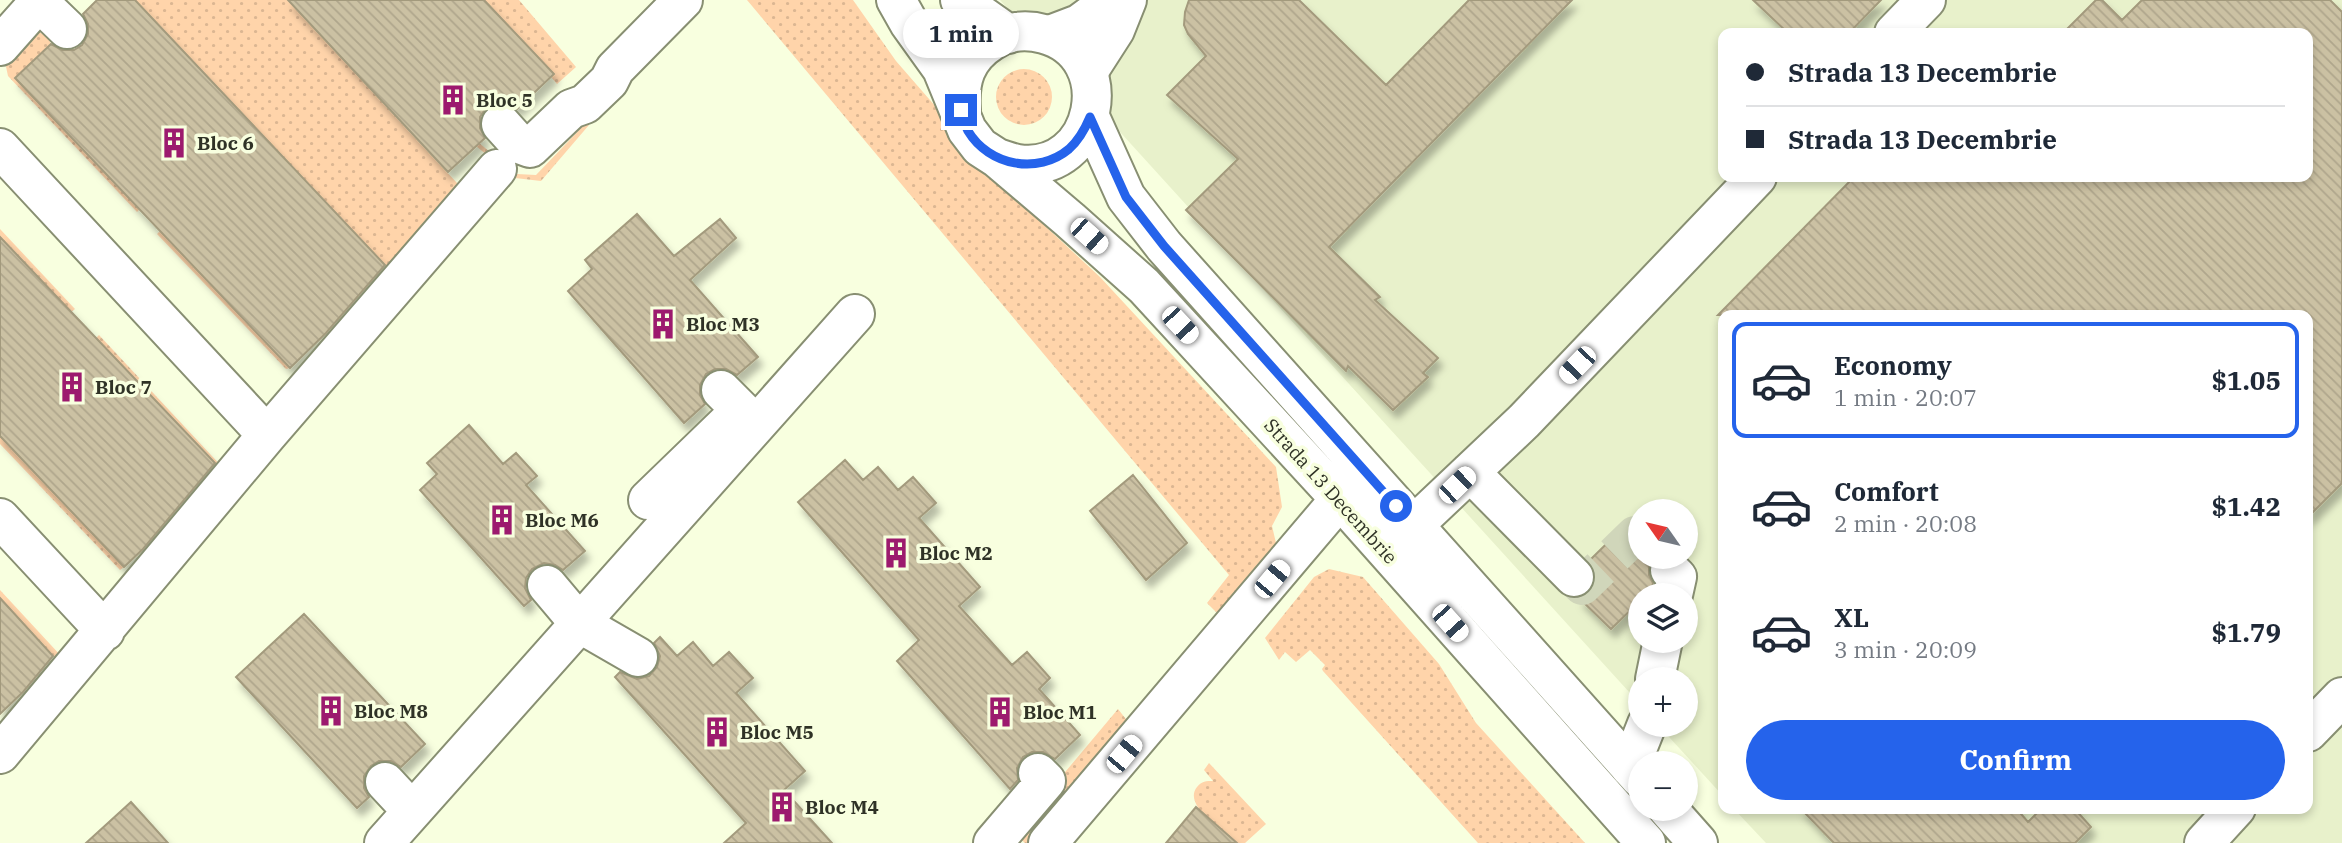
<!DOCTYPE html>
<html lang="en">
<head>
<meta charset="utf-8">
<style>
	:root { --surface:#fff; --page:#f6f6f7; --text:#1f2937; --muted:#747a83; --line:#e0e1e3; --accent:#2563eb }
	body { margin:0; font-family:"IBM Plex Serif",serif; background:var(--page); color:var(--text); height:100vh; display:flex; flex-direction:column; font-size:26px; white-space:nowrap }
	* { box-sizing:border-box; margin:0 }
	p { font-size:23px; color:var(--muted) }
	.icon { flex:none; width:38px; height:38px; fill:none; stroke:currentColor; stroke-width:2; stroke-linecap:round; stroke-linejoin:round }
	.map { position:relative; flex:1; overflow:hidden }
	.sheet { position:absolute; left:1718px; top:310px; width:595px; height:504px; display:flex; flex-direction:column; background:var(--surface); border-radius:14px; box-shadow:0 4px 10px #0003 }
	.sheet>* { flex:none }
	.banner { position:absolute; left:1718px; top:28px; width:595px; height:154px; border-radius:14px; box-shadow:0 4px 10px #0003; display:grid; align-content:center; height:154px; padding:0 28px; background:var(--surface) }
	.needle { width:46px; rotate:304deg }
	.controls { position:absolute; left:1628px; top:499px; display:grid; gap:14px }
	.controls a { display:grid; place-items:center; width:70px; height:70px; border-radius:50%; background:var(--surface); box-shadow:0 4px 10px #0003; font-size:35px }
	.end { position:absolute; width:32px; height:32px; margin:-16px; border:9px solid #2563eb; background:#fff; box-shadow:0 0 0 4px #fff }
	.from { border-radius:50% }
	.bubble { position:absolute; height:49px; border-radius:24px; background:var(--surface); box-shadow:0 4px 10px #0003; font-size:23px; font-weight:700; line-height:49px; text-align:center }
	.car { position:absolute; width:21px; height:42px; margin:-21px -10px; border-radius:9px; box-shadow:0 0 5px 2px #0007; background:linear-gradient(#fff 24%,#345 0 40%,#fff 0 76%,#345 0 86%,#fff 0) }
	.banner b { display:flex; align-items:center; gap:24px; height:66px; font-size:26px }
	.banner b+b { border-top:2px solid var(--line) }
	.banner i { width:18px; height:18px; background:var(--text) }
	ul { padding:12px 0 0; list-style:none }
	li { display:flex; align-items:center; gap:21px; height:116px; margin:0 14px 10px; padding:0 14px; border:4px solid transparent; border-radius:14px }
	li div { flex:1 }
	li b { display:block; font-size:26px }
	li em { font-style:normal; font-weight:700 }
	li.on { border-color:var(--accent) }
	li>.icon { width:63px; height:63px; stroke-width:1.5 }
	.cta { display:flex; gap:14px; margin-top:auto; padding:14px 28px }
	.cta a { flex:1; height:80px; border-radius:42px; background:var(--accent); color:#fff; font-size:28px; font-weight:700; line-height:80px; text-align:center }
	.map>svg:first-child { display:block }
	.built { fill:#e8f1cb; fill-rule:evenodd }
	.grass { fill:url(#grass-dots) }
	.building { fill:url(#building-back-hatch); stroke:#a39a7d; stroke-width:2; filter:url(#shadow) }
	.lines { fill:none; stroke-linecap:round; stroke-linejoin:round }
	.minor-tunnel { stroke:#d0d6ba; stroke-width:38; stroke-dasharray:38 19; stroke-linecap:butt }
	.minor-casing { stroke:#888f72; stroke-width:42 }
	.major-casing { stroke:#888f72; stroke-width:42 }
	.minor { stroke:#fff; stroke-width:38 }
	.major { stroke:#fff; stroke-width:38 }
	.route { stroke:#2563eb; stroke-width:9 }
	.labels { text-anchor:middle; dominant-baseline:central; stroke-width:7; stroke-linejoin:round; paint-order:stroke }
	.poi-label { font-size:19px; font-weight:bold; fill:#2f3226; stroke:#f8ffdf; text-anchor:start }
	.street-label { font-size:19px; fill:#2f3226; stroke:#f8ffdf }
</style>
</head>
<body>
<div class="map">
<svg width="2342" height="843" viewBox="0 0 2342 843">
	<defs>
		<pattern id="grass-dots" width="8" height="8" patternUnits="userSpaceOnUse" patternTransform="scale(1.75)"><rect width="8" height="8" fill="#ffd4aa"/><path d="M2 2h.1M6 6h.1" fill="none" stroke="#dbb692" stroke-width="1.8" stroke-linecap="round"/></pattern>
		<pattern id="building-back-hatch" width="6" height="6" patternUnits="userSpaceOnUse" patternTransform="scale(1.75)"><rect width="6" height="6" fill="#cbc1a3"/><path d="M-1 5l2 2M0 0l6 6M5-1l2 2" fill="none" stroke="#afa68c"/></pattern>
		<filter id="shadow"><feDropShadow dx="4.5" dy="8" stdDeviation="3.5" flood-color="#0004"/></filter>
	</defs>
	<rect width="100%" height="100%" fill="#f8ffdf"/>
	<path class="built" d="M1000,0h1342v843h-576l-32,-34 574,-1v-493h-584v482l-66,-72 27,-1v-45h-45v25zM1724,33h584v144h-584zM1640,511h45v45h-45zM1640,595h45v45h-45z"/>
	<path class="grass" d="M135,0h153l181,196 -78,75z
		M484,0h35l57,67 -19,17 -6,-7 2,-3z
		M747,0h106l43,61 120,138 84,78 176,190 6,40 -10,19 4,17 -57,72 -12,-12 22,-28z
		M39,32l9,5 3,7 -36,34 125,131 -3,3 -129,-136 -3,-14 22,-28z
		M996 97a28 28 0 1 1 56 0a28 28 0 1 1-56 0Z
		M586,123l3,2 -48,56 -26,-3 -39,-32 3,-3 38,31 19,1z
		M0,229l75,80 -4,3 -71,-75z
		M160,231l130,137 -4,1 -129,-135z
		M99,335l126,135 -2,2 -127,-134z
		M0,436l124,131 -4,3 -120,-126z
		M1329,569l34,8 76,87 37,59 109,120h-107l-155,-172 -1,-2 3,-4 -15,-15 -14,12 -11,-10 -6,8 -14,-22 49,-61z
		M0,590l62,67 -5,3 -57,-62z
		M1118,709l11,14 -100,120h-4l-11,-10z
		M1209,763l57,61 -21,19h-8c-13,-11 -55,-38 -40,-56 5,-6 9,-6 16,-6l-9,-11z"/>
	<path class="building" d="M97,0h38l250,265 -59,68 -36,35 -275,-290 36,-34 11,6h12l8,-5 6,-11v-10l-5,-10z
		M288,0h196l70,74 -37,35 -10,-6h-10l-11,5 -6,9v11l5,10 -37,34z
		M1189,0h110l87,85 83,-85h103l-243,247 51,50 -5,3 63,58 -15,15 5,4 -35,33 -45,-44 -2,5 -160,-161 52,-51 -71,-64 39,-39 -18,-22 -4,-9 1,-13z
		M1753,0h128l-32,33h-61z
		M2096,0h6l20,20 20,-20h188l12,12v471l-34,34v-202h-590l136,-138h454v-144h-245z
		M637,214l37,42 46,-37 16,19 -46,42 68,77 -21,18 -11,-6h-11l-9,5 -6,11v10l5,9 -21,19 -116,-132 24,-22 -7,-9z
		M0,237l215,226 -72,86 -19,18 -124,-131z
		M469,425l34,39 13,-11 21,23 -11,9 59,66 -22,19 -8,-5 -11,-2 -12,6 -6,9 -1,10 6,12 -7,6 -104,-116 17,-16 -10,-11z
		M845,460l18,20 15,-13 20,23 15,-13 23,26 -17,15 61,69 -21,19 53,59 15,-13 23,26 -11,11 41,46 -25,24 -12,-7h-11l-9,5 -6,11 1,12 -8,9 -113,-128 22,-21 -121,-138z
		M1133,475l54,68 -41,37 -56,-69z
		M1640,511v45h13l-4,9v10l4,8 -1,5 -7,7h-5v6l-29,28 -32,-31 10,-5 6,-10v-11l-6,-11z
		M0,598l53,58 -30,36 -23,22z
		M304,614l121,130 -24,23 -10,-6h-12l-8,5 -7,10v12l5,9 -12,11 -121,-131z
		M660,637l17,19 16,-14 20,24 16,-14 24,26 -17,15 69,78 -21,19 48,53h-108l22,-20 -131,-146 5,-5 17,7 12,-3 8,-9 3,-11 -6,-13z
		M131,802l37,41h-82z
		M1196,807l41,36h-71z
		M1800,808h216l12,14 14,-14h32l17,19 -16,16h-241z"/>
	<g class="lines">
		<path class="minor-tunnel" d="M1574,577l8,9 53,-51 5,4"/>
		<g class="minor-casing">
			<path id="minor" d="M1894,33l32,-33
				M1050,35l29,-11 33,-24
				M0,46l39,-44 28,27
				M1088,72l27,-42 12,-30
				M501,124l18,20 11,4 41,-39 14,-5 24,-23 6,-12 68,-69
				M0,148l267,287
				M1470,472l104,105
				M648,500l93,-90 -20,-20
				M0,518l105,113
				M1414,525l110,-104 233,-244
				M1670,570l7,7 -4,18
				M547,585l32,38 59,34
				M1655,679l8,-39
				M2308,732l34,-35
				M0,754l267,-319 230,-266
				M1630,767l17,-43
				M385,782l27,29
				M384,843l471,-529
				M993,843l53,-62 -8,-8
				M1048,843l292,-344
				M2204,843l32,-35"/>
		</g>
		<g class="major-casing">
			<path id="major" d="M896,0l13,23 33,46 25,61 13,17 17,11 73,62 74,66 196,213 306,344
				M960,0l48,34
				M961,110c-2,-29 4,-52 31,-69 15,-10 34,-12 52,-7 78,21 54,141 -26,130 -7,-1 -14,-4 -21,-6
				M1090,117l36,80 38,49 476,532
				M1667,808l31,35"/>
		</g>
		<use href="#minor" class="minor"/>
		<use href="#major" class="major"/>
	</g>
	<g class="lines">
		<path class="route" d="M961,110c2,7 4,15 7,21 21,35 70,44 101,18 10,-9 16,-20 21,-32l36,80 38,49 232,260"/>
	</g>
	<defs>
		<g id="building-bare" transform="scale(2.415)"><path d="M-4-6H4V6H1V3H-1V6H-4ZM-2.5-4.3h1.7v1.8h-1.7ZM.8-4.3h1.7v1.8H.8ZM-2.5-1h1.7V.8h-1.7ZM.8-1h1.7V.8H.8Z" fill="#9c1a6e" stroke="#f8ffdf" stroke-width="2.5" paint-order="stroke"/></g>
	</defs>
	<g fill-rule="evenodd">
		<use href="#building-bare" x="453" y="100"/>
		<use href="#building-bare" x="174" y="143"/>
		<use href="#building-bare" x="663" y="324"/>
		<use href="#building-bare" x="72" y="387"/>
		<use href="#building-bare" x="502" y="520"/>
		<use href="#building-bare" x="896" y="553"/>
		<use href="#building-bare" x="331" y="711"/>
		<use href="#building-bare" x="1000" y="712"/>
		<use href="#building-bare" x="717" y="732"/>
		<use href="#building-bare" x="782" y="807"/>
	</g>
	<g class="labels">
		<g class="poi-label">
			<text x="476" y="100">Bloc 5</text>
			<text x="197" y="143">Bloc 6</text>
			<text x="686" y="324">Bloc M3</text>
			<text x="95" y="387">Bloc 7</text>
			<text x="525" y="520">Bloc M6</text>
			<text x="919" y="553">Bloc M2</text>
			<text x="354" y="711">Bloc M8</text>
			<text x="1023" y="712">Bloc M1</text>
			<text x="740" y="732">Bloc M5</text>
			<text x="805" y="807">Bloc M4</text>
		</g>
		<g class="street-label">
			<text transform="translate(1331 491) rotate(48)">Strada 13 Decembrie</text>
		</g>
	</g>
</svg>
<div class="controls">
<a><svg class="needle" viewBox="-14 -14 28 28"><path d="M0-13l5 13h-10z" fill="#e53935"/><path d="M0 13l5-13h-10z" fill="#747a83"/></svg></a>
<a><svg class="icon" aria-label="layers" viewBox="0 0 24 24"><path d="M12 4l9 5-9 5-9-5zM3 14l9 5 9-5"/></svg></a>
<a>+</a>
<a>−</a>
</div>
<i class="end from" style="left:1396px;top:506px"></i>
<i class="end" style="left:961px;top:110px"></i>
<div class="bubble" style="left:903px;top:9px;width:116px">1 min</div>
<i class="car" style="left:1089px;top:236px;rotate:132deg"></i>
<i class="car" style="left:1180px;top:325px;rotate:137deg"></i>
<i class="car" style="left:1577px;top:365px;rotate:224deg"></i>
<i class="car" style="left:1457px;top:485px;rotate:46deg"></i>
<i class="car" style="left:1272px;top:579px;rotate:40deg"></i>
<i class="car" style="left:1450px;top:623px;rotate:138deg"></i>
<i class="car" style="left:1124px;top:754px;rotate:40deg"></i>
<div class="banner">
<b><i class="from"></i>Strada 13 Decembrie</b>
<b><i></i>Strada 13 Decembrie</b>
</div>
<section class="sheet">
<ul>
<li class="on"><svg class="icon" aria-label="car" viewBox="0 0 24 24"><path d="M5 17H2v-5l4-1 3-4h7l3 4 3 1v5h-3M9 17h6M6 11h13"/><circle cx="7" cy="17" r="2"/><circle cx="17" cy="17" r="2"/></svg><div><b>Economy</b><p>1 min · 20:07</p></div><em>$1.05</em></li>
<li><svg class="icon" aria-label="car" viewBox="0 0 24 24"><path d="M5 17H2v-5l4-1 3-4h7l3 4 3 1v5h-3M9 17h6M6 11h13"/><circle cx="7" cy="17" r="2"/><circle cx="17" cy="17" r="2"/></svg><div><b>Comfort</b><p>2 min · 20:08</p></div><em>$1.42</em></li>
<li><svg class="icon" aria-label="car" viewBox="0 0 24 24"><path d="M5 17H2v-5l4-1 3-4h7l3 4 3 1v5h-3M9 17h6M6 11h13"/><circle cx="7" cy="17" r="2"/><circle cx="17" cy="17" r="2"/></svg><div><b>XL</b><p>3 min · 20:09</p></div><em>$1.79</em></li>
</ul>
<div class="cta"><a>Confirm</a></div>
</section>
</div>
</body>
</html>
